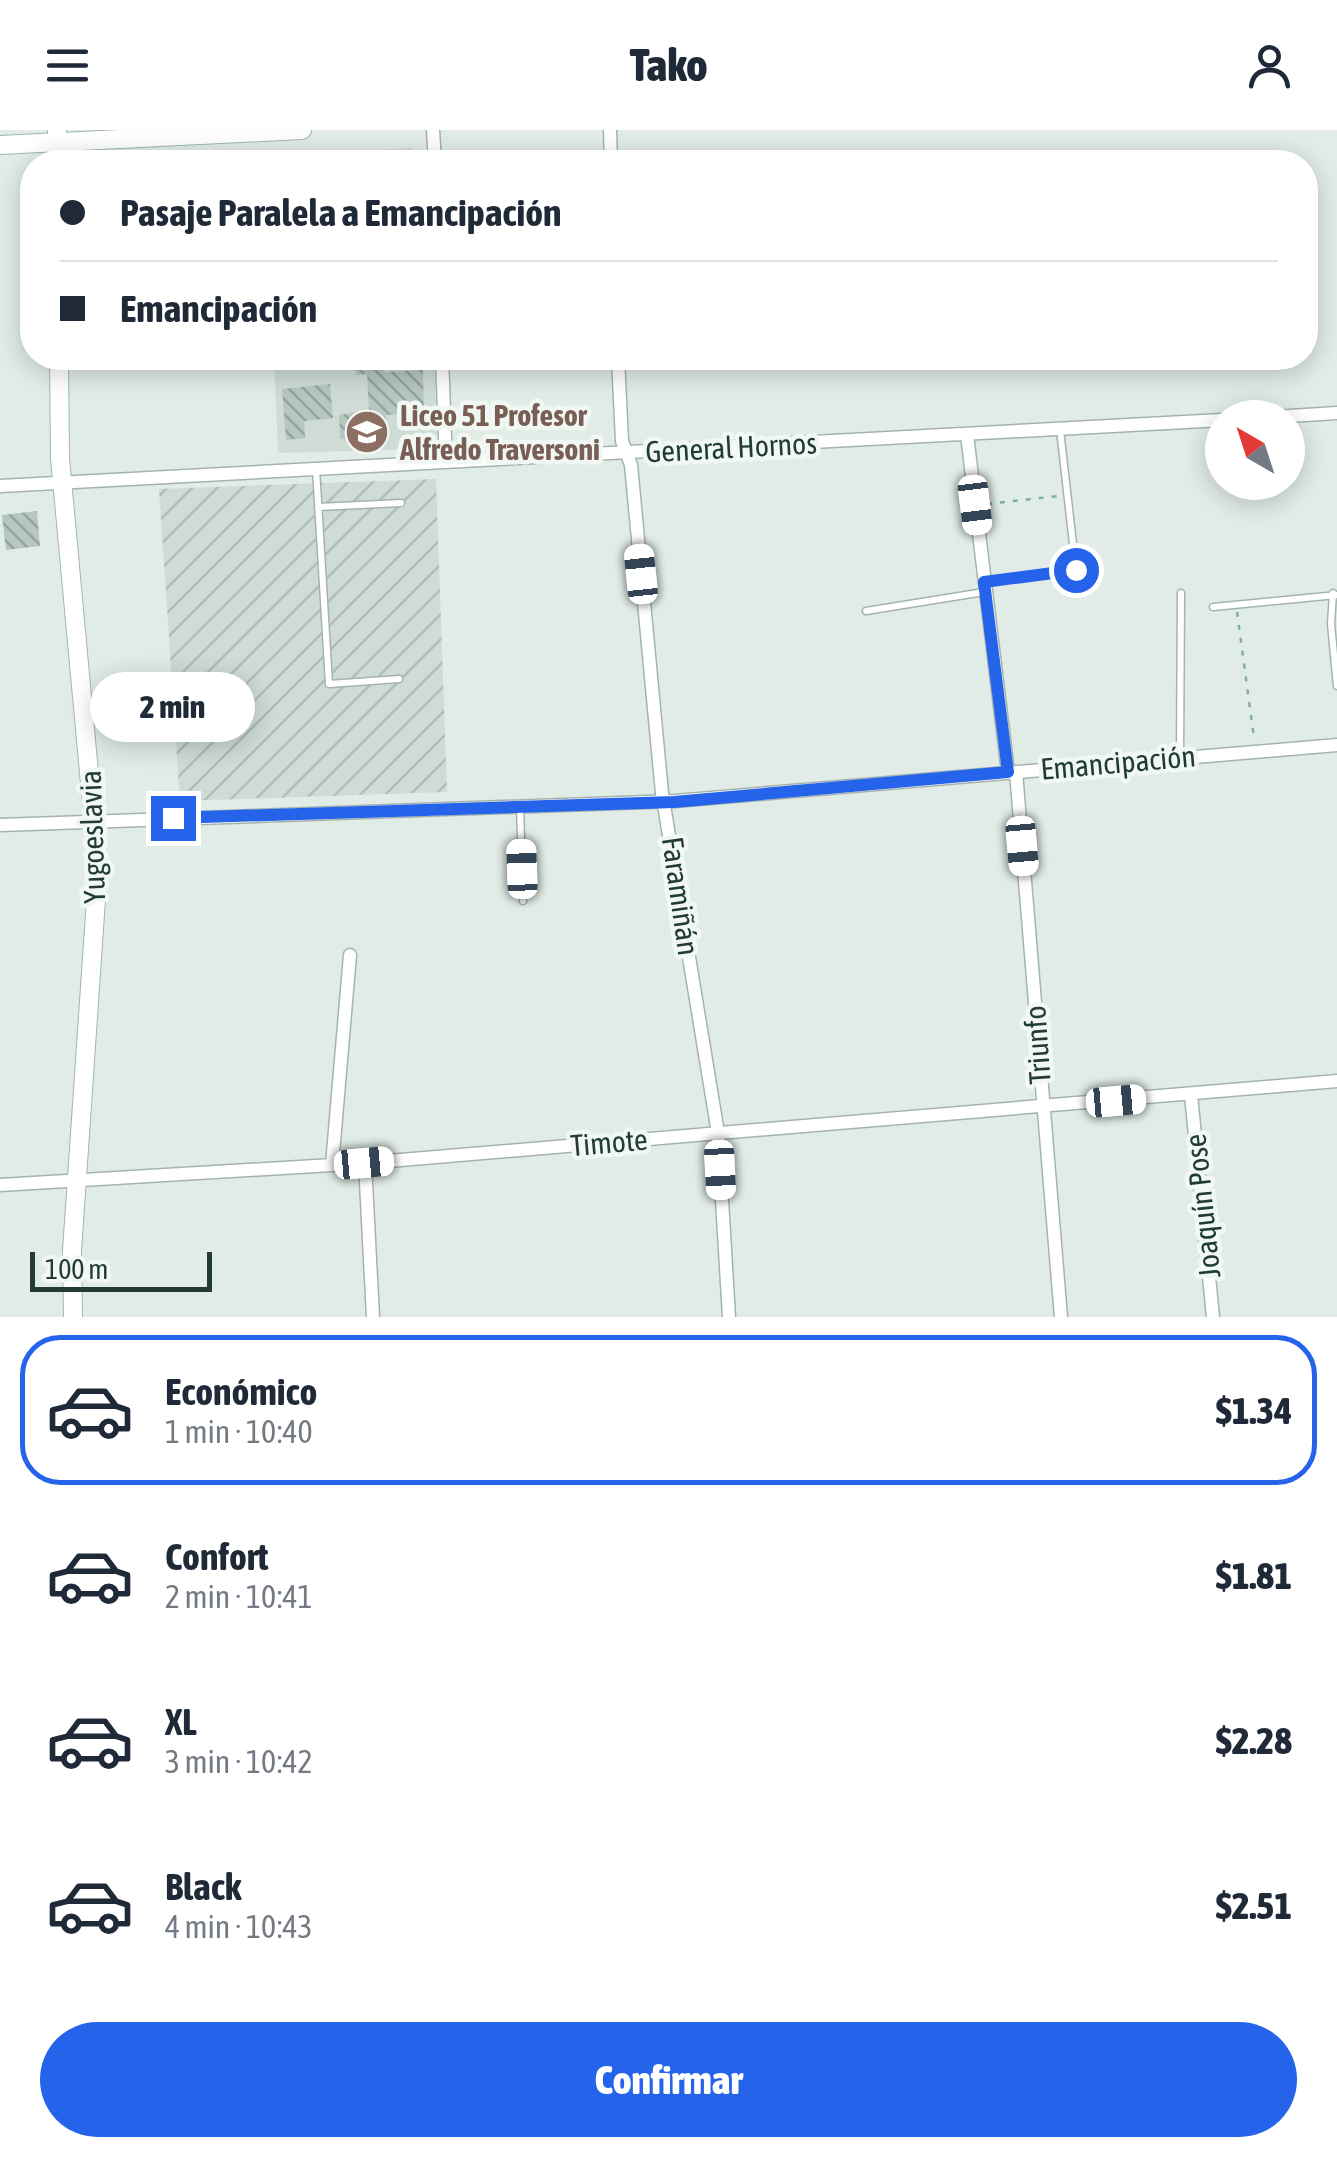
<!DOCTYPE html>
<html lang="es">
<head>
<meta charset="utf-8">
<style>
	:root { --surface:#fff; --page:#f2f2f3; --text:#1f2937; --muted:#747a83; --line:#e0e1e3; --accent:#2563eb }
	body { margin:0; font-family:"Asap Condensed",sans-serif; background:var(--page); color:var(--text); height:100vh; display:flex; flex-direction:column; font-size:38px; white-space:nowrap }
	* { box-sizing:border-box; margin:0 }
	p { font-size:32px; color:var(--muted) }
	.icon { flex:none; width:55px; height:55px; fill:none; stroke:currentColor; stroke-width:2; stroke-linecap:round; stroke-linejoin:round }
	.map { position:relative; height:1187px; overflow:hidden }
	.details { display:flex; flex-direction:column; background:var(--surface); flex:1 }
	.details>* { flex:none }
	.guide { position:absolute; left:20px; top:20px; width:1298px; height:220px; border-radius:40px; box-shadow:0 5px 25px #0003; display:grid; align-content:center; height:220px; padding:0 40px; background:var(--surface) }
	.needle { width:65px; rotate:321deg }
	.tools { position:absolute; left:1205px; top:270px; display:grid; gap:20px }
	.tools a { display:grid; place-items:center; width:100px; height:100px; border-radius:50%; background:var(--surface); box-shadow:0 5px 25px #0003; font-size:50px }
	.scale { position:absolute; left:30px; bottom:25px; width:182px; box-sizing:border-box; padding-left:10px; border:5px solid #213d33; border-top:0; font-size:28px; line-height:35px; white-space:nowrap; color:#213d33; -webkit-text-stroke:8px #f1f8f4; paint-order:stroke }
	.end { position:absolute; width:45px; height:45px; margin:-22px; border:12px solid #2563eb; background:#fff; box-shadow:0 0 0 5px #fff }
	.from { border-radius:50% }
	.bubble { position:absolute; height:70px; border-radius:35px; background:var(--surface); box-shadow:0 5px 25px #0003; font-size:32px; font-weight:800; line-height:70px; text-align:center }
	.car { position:absolute; width:30px; height:60px; margin:-30px -15px; border-radius:12px; box-shadow:0 0 8px 2px #0007; background:linear-gradient(#fff 24%,#345 0 40%,#fff 0 76%,#345 0 86%,#fff 0) }
	.guide b { display:flex; align-items:center; gap:35px; height:95px; font-size:38px }
	.guide b+b { border-top:2px solid var(--line) }
	.guide i { width:25px; height:25px; background:var(--text) }
	ul { padding:18px 0 0; list-style:none }
	li { display:flex; align-items:center; gap:30px; height:150px; margin:0 20px 15px; padding:0 20px; border:5px solid transparent; border-radius:40px }
	li div { flex:1 }
	li b { display:block; font-size:38px }
	li em { font-style:normal; font-weight:800 }
	li.on { border-color:var(--accent) }
	li>.icon { width:90px; height:90px; stroke-width:1.5 }
	.primary-button { display:flex; gap:20px; margin-top:auto; padding:20px 40px }
	.primary-button a { flex:1; height:115px; border-radius:60px; background:var(--accent); color:#fff; font-size:40px; font-weight:800; line-height:115px; text-align:center }
	header { display:flex; justify-content:space-between; align-items:center; height:130px; padding:0 40px; background:var(--surface); font-size:45px; font-weight:800 }
	.map>svg:first-child { display:block }
	.built { fill:#cfdcd5 }
	.industrial { fill:url(#industrial-furrows) }
	.building { fill:url(#building-back-hatch) }
	.lines { fill:none; stroke-linecap:round; stroke-linejoin:round }
	.lane-casing { stroke:#a4b4ad; stroke-width:9 }
	.street-casing { stroke:#a4b4ad; stroke-width:15 }
	.secondary-casing { stroke:#9fb8ad; stroke-width:20 }
	.path { stroke:#80b09d; stroke-width:2.5; stroke-dasharray:5 8; stroke-linecap:butt }
	.lane { stroke:#fff; stroke-width:6 }
	.street { stroke:#fff; stroke-width:12 }
	.secondary { stroke:#fff; stroke-width:18 }
	.route { stroke:#2563eb; stroke-width:12 }
	.labels { text-anchor:middle; dominant-baseline:central; stroke-width:9; stroke-linejoin:round; paint-order:stroke }
	.education-label { font-size:30px; font-weight:bold; fill:#785e54; stroke:#f1f8f4; text-anchor:start }
	.street-label { font-size:30px; fill:#213d33; stroke:#f1f8f4 }
</style>
</head>
<body>
<header><svg class="icon" aria-label="menu" viewBox="0 0 24 24"><path d="M4 6h16M4 12h16M4 18h16"/></svg>Tako<svg class="icon" aria-label="person" viewBox="0 0 24 24"><circle cx="12" cy="8" r="4"/><path d="M4 21q1-7 8-7t8 7"/></svg></header>
<div class="map">
<svg width="1337" height="1187" viewBox="0 0 1337 1187">
	<defs>
		<pattern id="industrial-furrows" width="10" height="10" patternUnits="userSpaceOnUse" patternTransform="scale(2.5)"><rect width="10" height="10" fill="#cfdcd5"/><path d="M-1 1l2-2M0 10L10 0M9 11l2-2" fill="none" stroke="#b1beb7"/></pattern>
		<pattern id="building-back-hatch" width="6" height="6" patternUnits="userSpaceOnUse" patternTransform="scale(2.5)"><rect width="6" height="6" fill="#b6c7bf"/><path d="M-1 5l2 2M0 0l6 6M5-1l2 2" fill="none" stroke="#94a39c"/></pattern>
	</defs>
	<rect width="100%" height="100%" fill="#e1ece6"/>
	<path class="built" d="M412,18l15,14h-156v-6z
		M274,228h160l3,76 -11,15 -148,4z"/>
	<path class="industrial" d="M436,349l11,313 -267,9 -21,-312z"/>
	<path class="building" d="M355,228h29v14l39,-2 1,43 -38,2 2,27 -48,-3 -1,-24 30,-5 -2,-36 -11,1z
		M330,254l3,34 -29,3 1,17 -19,2 -4,-51z
		M37,381l3,35 -34,4 -4,-35z"/>
	<g class="lines">
		<g class="lane-casing">
			<path id="lane" d="M316,339l13,215 70,-5
				M318,377l83,-4
				M985,452l91,-12 -16,-140
				M1333,463l-2,31 6,62
				M1213,477l124,-12
				M866,481l118,-19
				M1180,625l1,-162
				M520,677l3,94"/>
		</g>
		<g class="street-casing">
			<path id="street" d="M433,0l2,32
				M610,0l1,32
				M442,228l4,104
				M618,228l4,83 9,24 31,328 56,340 11,184
				M1257,288l80,-5
				M967,305l41,337
				M0,356l1222,-66
				M1016,642l45,545
				M0,695l675,-24 662,-56
				M1191,965l22,222
				M365,1033l8,154
				M332,1035l18,-210
				M0,1055l365,-22 972,-82"/>
		</g>
		<g class="secondary-casing">
			<path id="secondary" d="M57,0v32
				M0,15l302,-15
				M59,228l1,100 38,412 -26,381 1,66"/>
		</g>
		<path class="path" d="M987,374l71,-8
			M1237,482l17,126"/>
		<use href="#lane" class="lane"/>
		<use href="#street" class="street"/>
		<use href="#secondary" class="secondary"/>
	</g>
	<g class="lines">
		<path class="route" d="M173,688l501,-16 334,-30 -24,-190 92,-12"/>
	</g>
	<defs>
		<g id="school-disc" transform="scale(2.25)"><circle r="9.5" fill="#8d6e63" stroke="#f1f8f4"/><path d="M0-5L7-2L0 1L-7-2ZM-4 1L0 2.5L4 1V4Q0 6-4 4Z" fill="#fff"/></g>
	</defs>
	<g fill-rule="evenodd">
		<use href="#school-disc" x="367" y="302"/>
	</g>
	<g class="labels">
		<g class="education-label">
			<text x="400" y="285">Liceo 51 Profesor<tspan x="400" dy="34">Alfredo Traversoni</tspan></text>
		</g>
		<g class="street-label">
			<text transform="translate(731 317) rotate(-3)">General Hornos</text>
			<text transform="translate(1118 632) rotate(-5)">Emancipación</text>
			<text transform="translate(92 707) rotate(-92)">Yugoeslavia</text>
			<text transform="translate(681 766) rotate(82)">Faramiñán</text>
			<text transform="translate(1037 915) rotate(-94)">Triunfo</text>
			<text transform="translate(609 1012) rotate(-5)">Timote</text>
			<text transform="translate(1202 1076) rotate(-96)">Joaquín Pose</text>
		</g>
	</g>
</svg>
<div class="tools">
<a><svg class="needle" viewBox="-14 -14 28 28"><path d="M0-13l5 13h-10z" fill="#e53935"/><path d="M0 13l5-13h-10z" fill="#747a83"/></svg></a>
</div>
<div class="scale">100 m</div>
<i class="end from" style="left:1076px;top:440px"></i>
<i class="end" style="left:173px;top:688px"></i>
<div class="bubble" style="left:90px;top:542px;width:165px">2 min</div>
<i class="car" style="left:975px;top:375px;rotate:173deg"></i>
<i class="car" style="left:641px;top:444px;rotate:354deg"></i>
<i class="car" style="left:1022px;top:716px;rotate:175deg"></i>
<i class="car" style="left:522px;top:739px;rotate:358deg"></i>
<i class="car" style="left:1116px;top:971px;rotate:85deg"></i>
<i class="car" style="left:364px;top:1033px;rotate:85deg"></i>
<i class="car" style="left:720px;top:1040px;rotate:177deg"></i>
<div class="guide">
<b><i class="from"></i>Pasaje Paralela a Emancipación</b>
<b><i></i>Emancipación</b>
</div>
</div>
<section class="details">
<ul>
<li class="on"><svg class="icon" aria-label="car" viewBox="0 0 24 24"><path d="M5 17H2v-5l4-1 3-4h7l3 4 3 1v5h-3M9 17h6M6 11h13"/><circle cx="7" cy="17" r="2"/><circle cx="17" cy="17" r="2"/></svg><div><b>Económico</b><p>1 min · 10:40</p></div><em>$1.34</em></li>
<li><svg class="icon" aria-label="car" viewBox="0 0 24 24"><path d="M5 17H2v-5l4-1 3-4h7l3 4 3 1v5h-3M9 17h6M6 11h13"/><circle cx="7" cy="17" r="2"/><circle cx="17" cy="17" r="2"/></svg><div><b>Confort</b><p>2 min · 10:41</p></div><em>$1.81</em></li>
<li><svg class="icon" aria-label="car" viewBox="0 0 24 24"><path d="M5 17H2v-5l4-1 3-4h7l3 4 3 1v5h-3M9 17h6M6 11h13"/><circle cx="7" cy="17" r="2"/><circle cx="17" cy="17" r="2"/></svg><div><b>XL</b><p>3 min · 10:42</p></div><em>$2.28</em></li>
<li><svg class="icon" aria-label="car" viewBox="0 0 24 24"><path d="M5 17H2v-5l4-1 3-4h7l3 4 3 1v5h-3M9 17h6M6 11h13"/><circle cx="7" cy="17" r="2"/><circle cx="17" cy="17" r="2"/></svg><div><b>Black</b><p>4 min · 10:43</p></div><em>$2.51</em></li>
</ul>
<div class="primary-button"><a>Confirmar</a></div>
</section>
</body>
</html>
